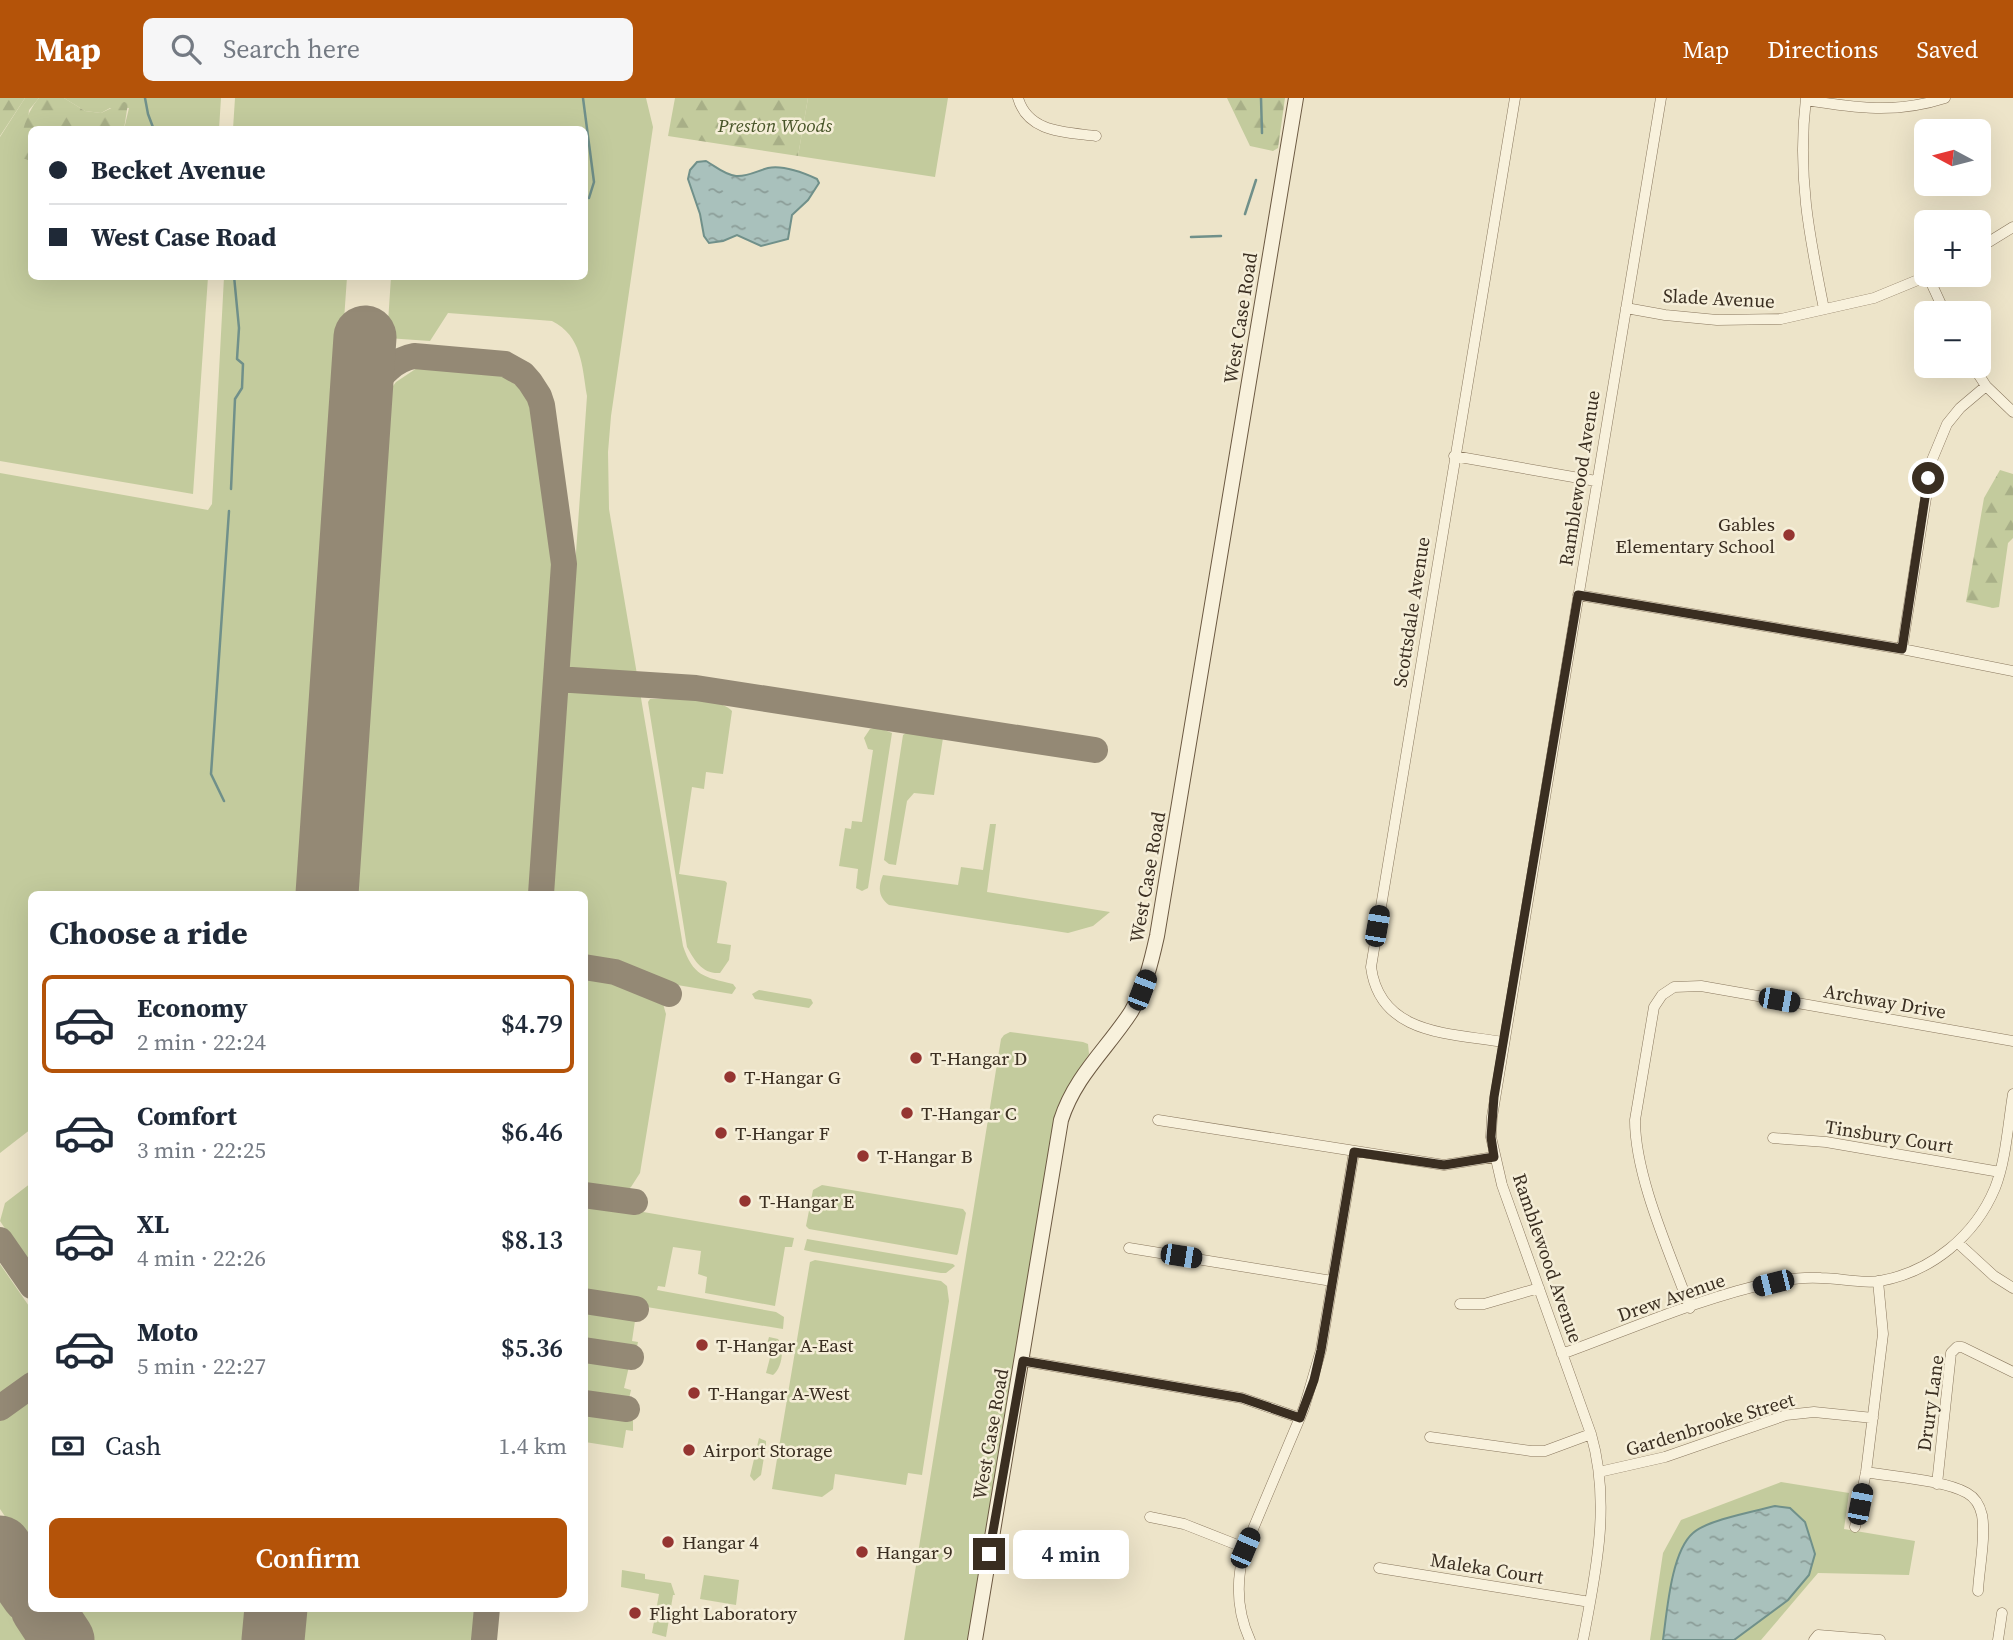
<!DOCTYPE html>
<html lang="en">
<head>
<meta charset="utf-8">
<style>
	:root { --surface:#fff; --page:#f6f6f7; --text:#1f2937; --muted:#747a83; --line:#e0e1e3; --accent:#b45309 }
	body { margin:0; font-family:"Source Serif 4",serif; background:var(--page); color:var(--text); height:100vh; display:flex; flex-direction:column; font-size:26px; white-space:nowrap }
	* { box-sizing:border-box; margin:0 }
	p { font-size:23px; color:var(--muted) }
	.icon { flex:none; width:38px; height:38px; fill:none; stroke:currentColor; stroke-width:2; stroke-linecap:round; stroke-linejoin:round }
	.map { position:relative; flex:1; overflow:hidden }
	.side { position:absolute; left:28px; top:793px; width:560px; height:721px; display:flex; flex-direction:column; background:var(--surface); border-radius:10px; box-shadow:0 7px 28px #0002 }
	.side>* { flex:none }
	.banner { position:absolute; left:28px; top:28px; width:560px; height:154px; border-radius:10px; box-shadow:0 7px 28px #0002; display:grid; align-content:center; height:154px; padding:0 21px; background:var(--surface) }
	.needle { width:46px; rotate:277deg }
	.fabs { position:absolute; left:1914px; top:21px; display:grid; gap:14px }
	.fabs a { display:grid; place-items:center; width:77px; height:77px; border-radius:10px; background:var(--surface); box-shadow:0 7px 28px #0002; font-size:35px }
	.end { position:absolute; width:32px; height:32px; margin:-16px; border:9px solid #3a2e21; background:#fff; box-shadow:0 0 0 4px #fff }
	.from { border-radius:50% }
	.bubble { position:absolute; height:49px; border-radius:10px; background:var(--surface); box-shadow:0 7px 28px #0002; font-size:23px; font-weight:600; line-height:49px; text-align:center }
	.car { position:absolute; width:21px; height:42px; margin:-21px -10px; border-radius:9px; box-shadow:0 0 5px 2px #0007; background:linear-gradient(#222 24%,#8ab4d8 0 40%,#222 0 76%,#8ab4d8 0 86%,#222 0) }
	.banner b { display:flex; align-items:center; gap:24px; height:66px; font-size:26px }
	.banner b+b { border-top:2px solid var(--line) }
	.banner i { width:18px; height:18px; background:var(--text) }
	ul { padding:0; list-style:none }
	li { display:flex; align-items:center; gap:21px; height:98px; margin:0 14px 10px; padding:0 7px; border:4px solid transparent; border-radius:10px }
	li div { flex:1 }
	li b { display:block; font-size:26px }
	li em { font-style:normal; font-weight:600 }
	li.selected { border-color:var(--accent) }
	li>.icon { width:63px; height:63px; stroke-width:1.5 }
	h2 { padding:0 21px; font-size:32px; line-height:84px }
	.pay { display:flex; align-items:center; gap:18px; height:77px; padding:0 21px; font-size:26px }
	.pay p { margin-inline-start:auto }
	.primary-button { display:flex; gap:14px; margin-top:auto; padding:14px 21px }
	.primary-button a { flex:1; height:80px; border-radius:10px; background:var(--accent); color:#fff; font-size:28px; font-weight:600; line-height:80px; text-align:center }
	header { display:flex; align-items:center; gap:42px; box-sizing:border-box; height:98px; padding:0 35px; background:var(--accent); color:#fff }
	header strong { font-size:33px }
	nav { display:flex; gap:38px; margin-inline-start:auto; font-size:24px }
	.search { width:490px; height:63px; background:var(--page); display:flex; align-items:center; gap:18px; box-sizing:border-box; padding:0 24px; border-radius:10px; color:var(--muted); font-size:26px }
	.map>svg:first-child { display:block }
	.green { fill:#c3cb9d }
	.forest { fill:url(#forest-firs) }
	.water { fill:url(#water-ripples); stroke:#70908a; stroke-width:2 }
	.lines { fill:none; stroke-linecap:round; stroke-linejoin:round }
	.stream { stroke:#70908a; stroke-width:2.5 }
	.taxiway { stroke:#948975; stroke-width:26 }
	.runway { stroke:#948975; stroke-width:63 }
	.street-casing { stroke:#89775e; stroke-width:11 }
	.secondary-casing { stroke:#6b5841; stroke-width:16 }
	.street { stroke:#f8f1dc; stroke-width:10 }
	.secondary { stroke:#f8f1dc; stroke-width:14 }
	.route { stroke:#3a2e21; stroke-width:9 }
	.poi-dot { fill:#953531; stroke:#f5eed8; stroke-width:2.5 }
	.labels { text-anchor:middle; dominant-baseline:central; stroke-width:5; stroke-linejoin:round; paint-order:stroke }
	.park-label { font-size:19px; font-style:italic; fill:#485529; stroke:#f5eed8 }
	.street-label { font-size:19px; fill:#3a2e21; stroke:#f5eed8 }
	.poi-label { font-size:19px; fill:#3a2e21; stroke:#f5eed8; text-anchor:start }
</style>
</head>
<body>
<header>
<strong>Map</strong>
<div class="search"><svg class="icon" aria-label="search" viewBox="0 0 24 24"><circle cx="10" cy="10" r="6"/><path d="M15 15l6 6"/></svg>Search here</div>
<nav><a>Map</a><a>Directions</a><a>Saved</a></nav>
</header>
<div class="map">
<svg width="2013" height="1542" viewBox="0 0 2013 1542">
	<defs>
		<pattern id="forest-firs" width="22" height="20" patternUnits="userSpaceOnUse" patternTransform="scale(1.75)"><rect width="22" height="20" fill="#c3cb9d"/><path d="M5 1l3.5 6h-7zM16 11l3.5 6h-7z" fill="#a8af87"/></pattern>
		<pattern id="water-ripples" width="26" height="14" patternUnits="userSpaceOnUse" patternTransform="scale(1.75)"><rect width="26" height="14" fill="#a9c1bc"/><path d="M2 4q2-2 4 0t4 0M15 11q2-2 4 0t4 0" fill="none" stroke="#8b9d98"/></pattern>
	</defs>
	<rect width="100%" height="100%" fill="#ede4c9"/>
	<path class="green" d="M25,0h14l-10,12 -5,49 7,2 1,115 176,1 -15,217 -193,-33v-324z
		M64,0h157l-2,31h-95l5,-21h-19l-9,5 -16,-2z
		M235,0h411l7,29 -42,289 -3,36 1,57 74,437c10,30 21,31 50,38l3,4 -4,6 -61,-10 -67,-24 -19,-2 -1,-64h-32l35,-498c-5,-30 -5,-60 -35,-75l-104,-8 -18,28 -43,-3 4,-61 193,-1v-146l-351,-1z
		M808,0h140l-13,79 -137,-21z
		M224,179h123l-43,617h-272l-1,235 -31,24v-680l208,37 4,-6z
		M417,270l84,6 19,14 9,14 24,151 -23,341h-183l35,-493 14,-19z
		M650,601c17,0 72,-2 82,12l-9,63 -17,-2 -2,17 -12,-2 -13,87 46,7 2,2 -10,60 14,2 -2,15 -9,13c-18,1 -25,-12 -33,-26l-39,-245z
		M877,629l15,6 -24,155 -6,3 -6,-3 2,-19 -19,-3 6,-38 6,1 1,-8 10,1 11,-72 -5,-1 -4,-11 6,-9z
		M906,635l37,5 -9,57 -20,-2 -7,8 -11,64 -7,-1 -5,-4 19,-125z
		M990,726h6l-9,68 123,20 -17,14 -25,7 -179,-28c-11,-8 -11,-18 -6,-30l75,10 3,-18 22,3z
		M585,876c17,1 61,13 74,25 5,4 5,9 7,15l-26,159 -9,14 -7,5 -39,-5z
		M759,892l52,9 2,4 -4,5 -54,-9 -3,-5z
		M1010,934l73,10 5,2 1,10 -24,38 -13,40 -82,508h-66l97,-601 3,-4z
		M31,1085v85l-31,-47 5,-18z
		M822,1087l141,24 3,4 -8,40 -1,2 -148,-26 -3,-3 7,-36z
		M585,1104l209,36 -2,9h-7l-10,59 -70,-13 2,-16 -9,-3 3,-23 -28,-4 -8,40 -7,-1 -1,4 119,22 8,5 -1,12 -198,-32z
		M807,1141l146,25 2,2 -9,7h-5l-128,-21 -9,-2z
		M815,1162l126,21 6,5 2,15 -27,174 -14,-2 -2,12 -71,-11 -2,15 -11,8 -50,-8 38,-227z
		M0,1166l31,45v63l-31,22z
		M585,1207l51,9 -4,27 6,1 -2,9 -3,2 -48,-8z
		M769,1239l9,2c7,9 4,29 -5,36l-7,-2 6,-23 -6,-2z
		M584,1257l46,7 -6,26 7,2 -3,13 -43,-7z
		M31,1302v155l-31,-46v-88z
		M584,1310l49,8v15l-7,-1 -3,18 -38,-6z
		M759,1340l7,3v4l-5,30 -7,6 -4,-5z
		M1781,1384l68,11 -5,36 71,12 -6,34 -91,-2 -57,67h-27l41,-134 -54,15 -27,11 -24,57 -7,51h-13l13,-87 18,-33z
		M622,1472l23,4v5l26,4 4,12h-2l-7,42 -14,-4 7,-39 -38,-7z
		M704,1477l35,5 -3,25 -36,-6z
		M0,1489l36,53h-36z
		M67,1510h186l-2,32h-162z
		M296,1510h180l-3,32h-179z"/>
	<path class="forest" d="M0,0h25l-25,38z
		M39,0h25l21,13 16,2 23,-11 4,1 -4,26 -92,1 -1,31 -7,-2c-8,-17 3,-48 15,-61z
		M675,0h133l-10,58 -130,-20z
		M1227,0h58l-7,50 -5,3 -23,-5z
		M2000,372l13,4v64l-5,5 -9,64 -6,1 -27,-6 18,-104z"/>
	<path class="water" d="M706,63c9,5 19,14 30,15 11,1 21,-5 32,-8 15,-3 36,5 49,11l2,4 -11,17 -16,15 -4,24 -27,7 -24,-11 -14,6 -14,2 -5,-7 -4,-22 -12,-35 2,-9 7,-8z
		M1775,1408l15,2 15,14 10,32 -6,21 -21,25 -54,40h-71c4,-28 8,-88 30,-107 14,-13 63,-22 82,-27z"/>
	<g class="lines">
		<path class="stream" d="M145,0l3,16 6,16
			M583,0l11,84 -5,16
			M1261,0l1,35
			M1245,116l11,-34
			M1191,139l30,-1
			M231,391l4,-90 7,-11 1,-24 -6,-5 2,-31 -5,-52
			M224,703l-13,-27 18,-263"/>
		<path class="taxiway" d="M361,302c15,-17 29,-40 53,-44l91,8 18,10 7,8 9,14 3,9 22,159 -23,330
			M556,581l140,9 399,62
			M584,869l31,5 54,22
			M584,1097l51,7
			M0,1142l32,46
			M584,1203l52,8
			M584,1252l47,7
			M584,1305l43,6
			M0,1310l32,-23
			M484,1542l3,-32"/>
		<path class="runway" d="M327,796l38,-557
			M0,1449l32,46
			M42,1510l21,32
			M273,1542l3,-32"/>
		<g class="street-casing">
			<path id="street" d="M1018,0c10,35 48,34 78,38
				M1806,0c-9,76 3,137 18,211
				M1806,2c50,8 90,14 139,-2
				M1979,150l34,-21
				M1928,178l17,37
				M1626,210l39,7 52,5 64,-1 93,-21 56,-23
				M1973,268l13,20 27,26
				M1454,358l142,25
				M1578,497l324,54 111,22
				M1902,551l30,-189 15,-36 13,-16 26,-22
				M1503,944c-54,-9 -123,-7 -132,-75l144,-869
				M1158,1022l286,45 50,-8
				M1773,1040l53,4 174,30
				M1958,1145l36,33 19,12
				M1129,1150l203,33
				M1460,1206h24l55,-16
				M1690,1210c-20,-55 -55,-131 -55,-188l19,-113 8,-12 12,-8 27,-1 312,55
				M1562,1256c69,-25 140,-57 212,-72 15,-3 31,-5 47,-4 19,0 40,6 59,3 51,-9 95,-45 115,-93 11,-28 13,-64 18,-94
				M1023,1263l219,37 58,20
				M1430,1339l101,14h14l46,-17
				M1599,1374l66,-15 121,-42 28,-3 59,6
				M1866,1374c28,5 78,8 101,21 9,5 13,13 15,22 4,22 -3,54 -4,76
				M1937,1386l14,-131 6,-6h5l51,25
				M1150,1419l34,7 61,24
				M1855,1429l11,-55 17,-138 -5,-53
				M1379,1470l211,34
				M1250,1542c-14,-30 -14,-61 -5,-92l59,-140 17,-58 33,-198
				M1583,1542c13,-68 28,-137 8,-206l-89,-249 -11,-48 1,-20 169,-1019
				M1814,1542l4,-5 62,5
				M1998,1542l4,-27"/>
		</g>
		<g class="secondary-casing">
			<path id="secondary" d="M975,1542l86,-520c14,-44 46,-71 70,-108 14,-24 20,-49 26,-76l139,-838"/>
		</g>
		<use href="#street" class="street"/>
		<use href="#secondary" class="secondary"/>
	</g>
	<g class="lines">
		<path class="route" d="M989,1456l34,-193 219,37 58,20 14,-38 7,-30 33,-198 90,13 50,-8 -3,-20 3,-40 84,-502 324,54 26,-171"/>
	</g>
	<g class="poi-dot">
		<circle cx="1789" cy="437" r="7"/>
		<circle cx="916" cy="960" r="7"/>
		<circle cx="730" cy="979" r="7"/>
		<circle cx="907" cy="1015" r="7"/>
		<circle cx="721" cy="1035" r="7"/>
		<circle cx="863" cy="1058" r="7"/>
		<circle cx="745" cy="1103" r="7"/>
		<circle cx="702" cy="1247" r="7"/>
		<circle cx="694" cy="1295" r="7"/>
		<circle cx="689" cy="1352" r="7"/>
		<circle cx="668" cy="1444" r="7"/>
		<circle cx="862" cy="1454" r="7"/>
		<circle cx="635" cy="1515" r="7"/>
	</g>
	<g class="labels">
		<g class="park-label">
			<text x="775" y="27">Preston Woods</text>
		</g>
		<g class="street-label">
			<text transform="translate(1719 200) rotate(3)">Slade Avenue</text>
			<text transform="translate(1240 220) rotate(-81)">West Case Road</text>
			<text transform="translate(1579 380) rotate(-81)">Ramblewood Avenue</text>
			<text transform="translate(1411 514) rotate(-81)">Scottsdale Avenue</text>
			<text transform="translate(1147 779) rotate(-80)">West Case Road</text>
			<text transform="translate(1885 903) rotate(10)">Archway Drive</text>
			<text transform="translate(1889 1038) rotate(9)">Tinsbury Court</text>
			<text transform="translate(1548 1160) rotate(71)">Ramblewood Avenue</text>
			<text transform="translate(1671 1199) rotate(-19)">Drew Avenue</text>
			<text transform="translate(1930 1305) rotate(-82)">Drury Lane</text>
			<text transform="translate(1710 1326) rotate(-17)">Gardenbrooke Street</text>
			<text transform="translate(990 1336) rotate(-80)">West Case Road</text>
			<text transform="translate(1487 1470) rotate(9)">Maleka Court</text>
		</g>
		<g class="poi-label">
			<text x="1775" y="426" text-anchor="end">Gables<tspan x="1775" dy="22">Elementary School</tspan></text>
			<text x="930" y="960">T-Hangar D</text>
			<text x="744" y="979">T-Hangar G</text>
			<text x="921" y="1015">T-Hangar C</text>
			<text x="735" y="1035">T-Hangar F</text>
			<text x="877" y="1058">T-Hangar B</text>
			<text x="759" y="1103">T-Hangar E</text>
			<text x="716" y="1247">T-Hangar A-East</text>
			<text x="708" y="1295">T-Hangar A-West</text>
			<text x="703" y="1352">Airport Storage</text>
			<text x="682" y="1444">Hangar 4</text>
			<text x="876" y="1454">Hangar 9</text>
			<text x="649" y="1515">Flight Laboratory</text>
		</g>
	</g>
</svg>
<div class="fabs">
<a><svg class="needle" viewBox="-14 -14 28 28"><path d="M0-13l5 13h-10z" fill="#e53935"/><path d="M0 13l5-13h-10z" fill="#747a83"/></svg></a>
<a>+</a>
<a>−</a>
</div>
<i class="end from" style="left:1928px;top:380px"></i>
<i class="end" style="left:989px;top:1456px"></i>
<div class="bubble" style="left:1013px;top:1432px;width:116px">4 min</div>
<i class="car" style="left:1377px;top:828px;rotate:10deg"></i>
<i class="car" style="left:1142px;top:892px;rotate:21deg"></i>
<i class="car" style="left:1779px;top:902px;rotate:100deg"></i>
<i class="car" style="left:1181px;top:1158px;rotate:99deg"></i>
<i class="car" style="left:1773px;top:1185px;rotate:256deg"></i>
<i class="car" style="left:1860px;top:1406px;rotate:11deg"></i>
<i class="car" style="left:1245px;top:1450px;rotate:23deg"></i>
<div class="banner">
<b><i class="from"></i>Becket Avenue</b>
<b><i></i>West Case Road</b>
</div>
<section class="side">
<h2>Choose a ride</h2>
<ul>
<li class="selected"><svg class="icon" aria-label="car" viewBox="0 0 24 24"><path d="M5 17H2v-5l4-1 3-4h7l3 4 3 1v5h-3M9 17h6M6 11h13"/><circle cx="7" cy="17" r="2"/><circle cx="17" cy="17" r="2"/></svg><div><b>Economy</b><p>2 min · 22:24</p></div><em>$4.79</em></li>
<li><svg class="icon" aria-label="car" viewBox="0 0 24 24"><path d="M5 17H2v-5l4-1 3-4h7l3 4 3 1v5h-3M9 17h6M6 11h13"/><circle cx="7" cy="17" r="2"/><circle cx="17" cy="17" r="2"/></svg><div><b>Comfort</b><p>3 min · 22:25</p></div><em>$6.46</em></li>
<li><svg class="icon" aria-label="car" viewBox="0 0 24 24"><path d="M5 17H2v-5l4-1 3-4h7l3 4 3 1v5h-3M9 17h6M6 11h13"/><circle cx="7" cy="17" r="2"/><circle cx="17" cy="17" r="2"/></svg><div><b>XL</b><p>4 min · 22:26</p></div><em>$8.13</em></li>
<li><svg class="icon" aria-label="car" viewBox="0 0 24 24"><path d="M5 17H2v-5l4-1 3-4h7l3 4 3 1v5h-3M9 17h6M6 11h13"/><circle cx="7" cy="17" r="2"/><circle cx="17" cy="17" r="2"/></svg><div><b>Moto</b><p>5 min · 22:27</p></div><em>$5.36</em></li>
</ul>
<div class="pay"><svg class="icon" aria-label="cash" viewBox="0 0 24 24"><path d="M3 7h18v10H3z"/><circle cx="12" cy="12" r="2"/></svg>Cash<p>1.4 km</p></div>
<div class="primary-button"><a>Confirm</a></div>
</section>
</div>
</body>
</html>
